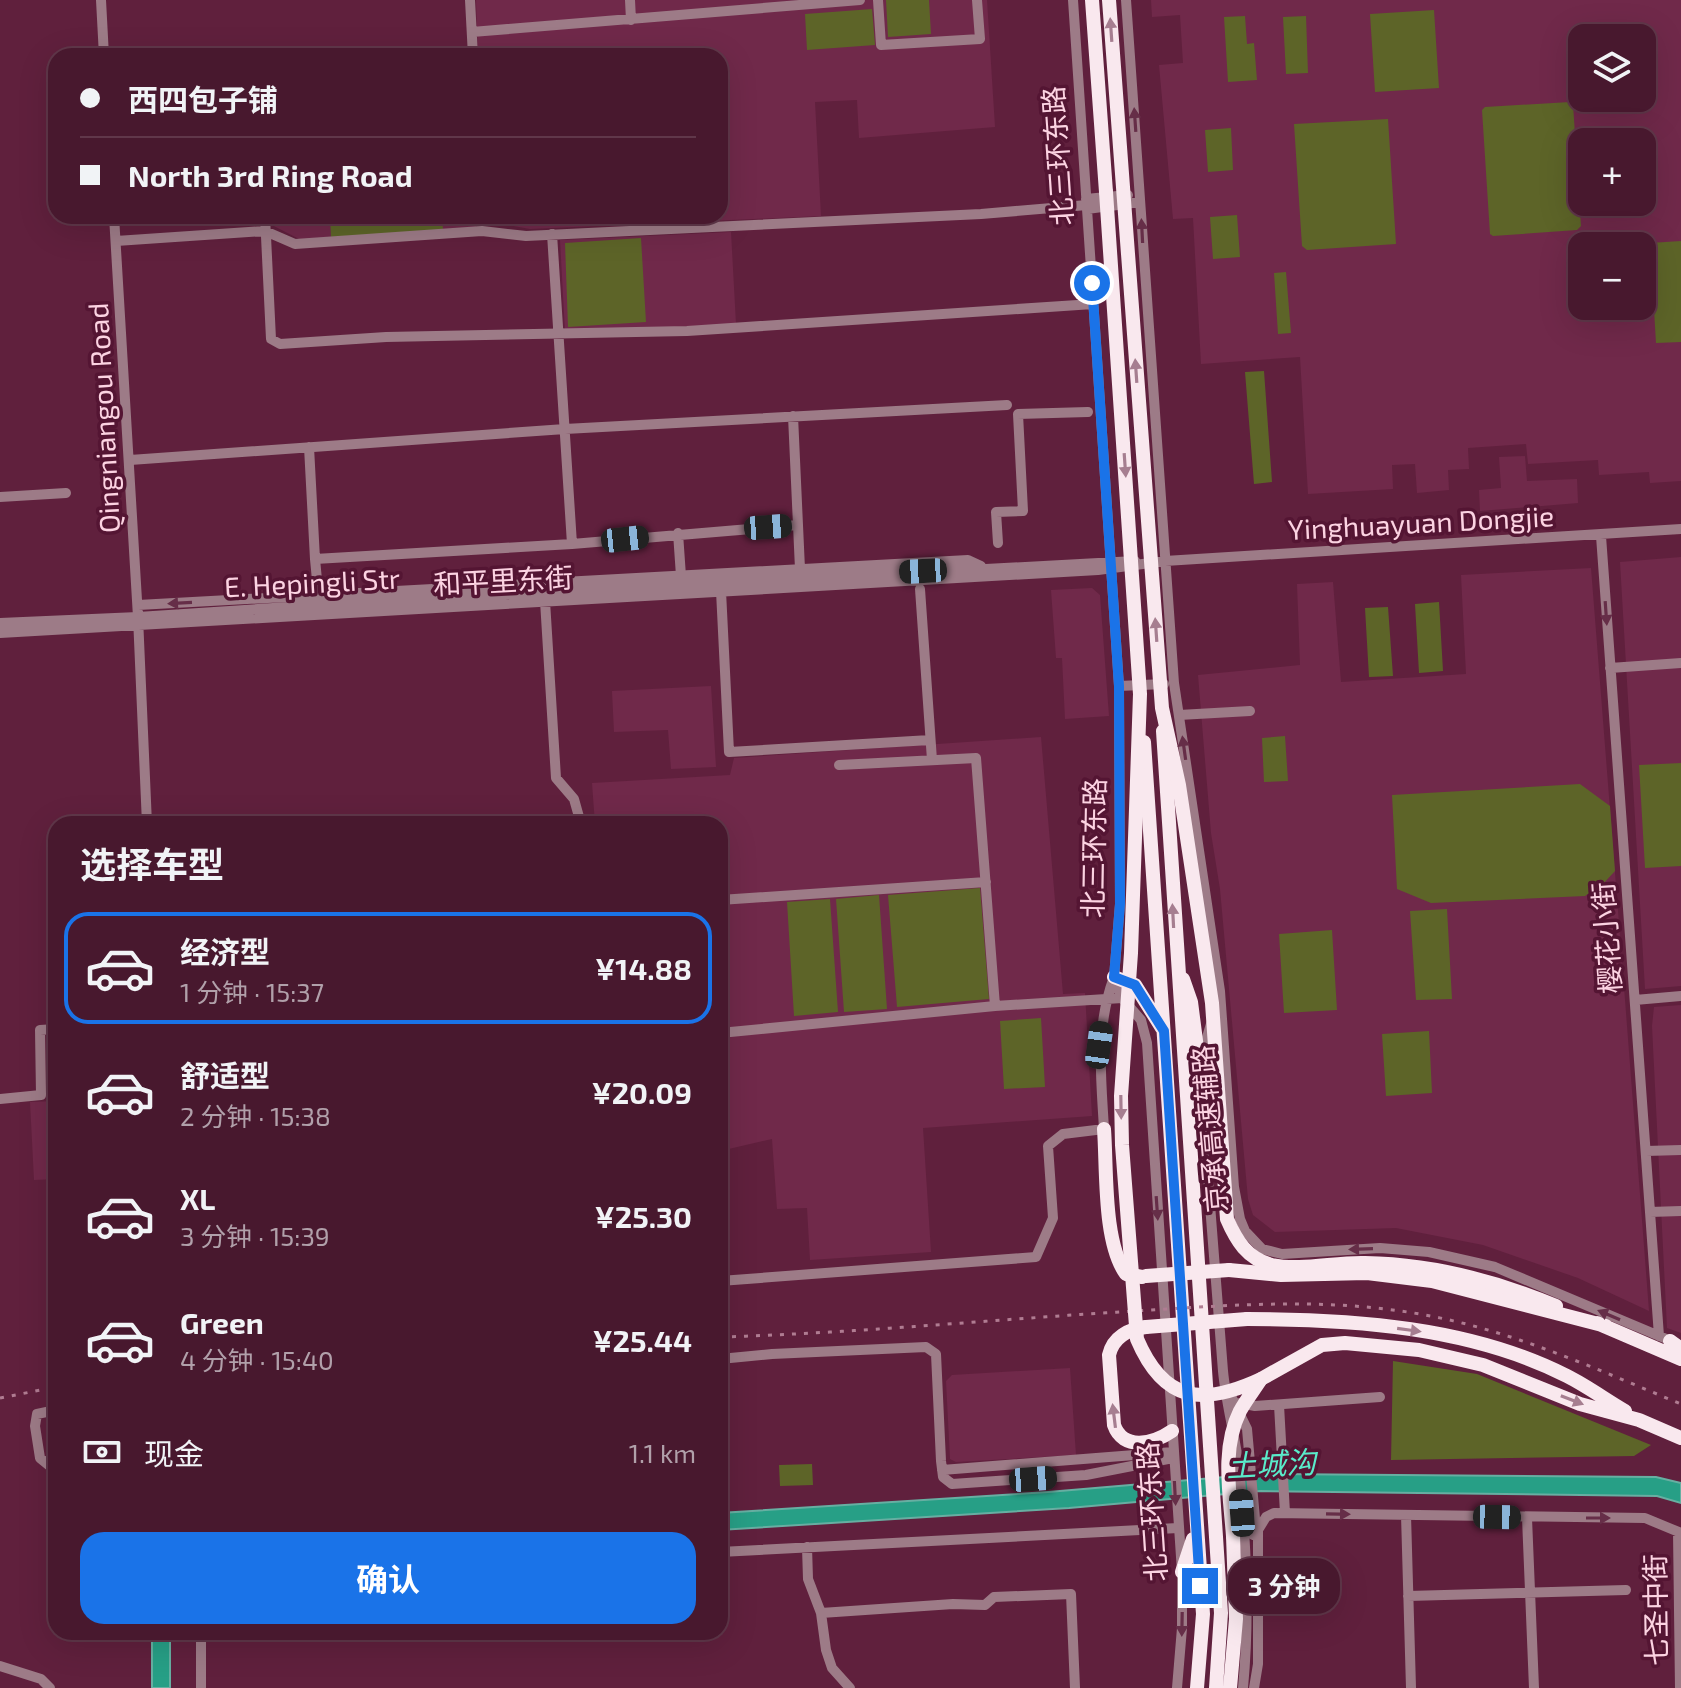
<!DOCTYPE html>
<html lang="zh">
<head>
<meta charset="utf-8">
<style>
	:root { --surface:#48182e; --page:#52253a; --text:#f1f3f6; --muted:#b1a0aa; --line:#60374a; --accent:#1a73e8 }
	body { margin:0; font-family:"Exo 2","Noto Sans SC",sans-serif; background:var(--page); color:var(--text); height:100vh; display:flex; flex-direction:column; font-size:30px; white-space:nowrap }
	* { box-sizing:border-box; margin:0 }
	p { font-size:26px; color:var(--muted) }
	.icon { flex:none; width:44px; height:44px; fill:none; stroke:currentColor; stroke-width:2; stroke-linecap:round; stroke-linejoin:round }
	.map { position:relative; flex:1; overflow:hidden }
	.details { position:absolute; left:48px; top:816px; width:680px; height:824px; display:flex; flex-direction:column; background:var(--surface); border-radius:24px; box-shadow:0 8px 32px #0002,0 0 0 2px var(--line) }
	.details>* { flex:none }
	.hud { position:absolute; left:48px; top:48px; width:680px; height:176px; border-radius:24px; box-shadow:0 8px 32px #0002,0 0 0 2px var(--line); display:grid; align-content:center; height:176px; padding:0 32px; background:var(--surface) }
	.fabs { position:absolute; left:1568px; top:24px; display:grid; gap:16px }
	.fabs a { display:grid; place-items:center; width:88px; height:88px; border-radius:16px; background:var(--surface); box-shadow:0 8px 32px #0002,0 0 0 2px var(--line); font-size:40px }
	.end { position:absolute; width:36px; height:36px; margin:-18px; border:10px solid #1a73e8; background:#fff; box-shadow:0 0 0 4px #fff }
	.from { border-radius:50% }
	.bubble { position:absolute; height:56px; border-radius:24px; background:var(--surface); box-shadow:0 8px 32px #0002,0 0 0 2px var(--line); font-size:26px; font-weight:700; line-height:56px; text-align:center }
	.car { position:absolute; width:24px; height:48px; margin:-24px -12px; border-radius:10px; box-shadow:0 0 6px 2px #0007; background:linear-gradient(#222 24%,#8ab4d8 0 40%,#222 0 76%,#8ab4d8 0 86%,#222 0) }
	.hud b { display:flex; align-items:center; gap:28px; height:76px; font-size:30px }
	.hud b+b { border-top:2px solid var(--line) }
	.hud i { width:20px; height:20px; background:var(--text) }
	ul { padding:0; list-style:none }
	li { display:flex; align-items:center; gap:24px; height:112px; margin:0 16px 12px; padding:0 16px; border:4px solid transparent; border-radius:24px }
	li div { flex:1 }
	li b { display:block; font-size:30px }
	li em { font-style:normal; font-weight:700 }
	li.active { border-color:var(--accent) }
	li>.icon { width:72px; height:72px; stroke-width:1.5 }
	h2 { padding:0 32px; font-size:36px; line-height:96px }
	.pay { display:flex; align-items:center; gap:20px; height:88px; padding:0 32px; font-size:30px }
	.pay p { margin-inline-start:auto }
	.primary-button { display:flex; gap:16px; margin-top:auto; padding:16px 32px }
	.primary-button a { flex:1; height:92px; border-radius:24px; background:var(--accent); color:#fff; font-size:32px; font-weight:700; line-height:92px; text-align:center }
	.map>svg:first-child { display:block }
	.built { fill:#70294a; fill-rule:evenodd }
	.green { fill:#5d6428 }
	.water { fill:#279f86; stroke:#67afa2; stroke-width:2 }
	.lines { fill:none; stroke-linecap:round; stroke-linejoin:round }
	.minor { stroke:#9d7b87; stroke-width:10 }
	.highway { stroke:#f9e8ee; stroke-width:14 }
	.rail { stroke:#b07c92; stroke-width:3; stroke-dasharray:4 8; stroke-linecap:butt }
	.highway-bridge { stroke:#f9e8ee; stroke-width:14 }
	.oneway { fill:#a67e90 }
	.oneway2 { fill:#662e48 }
	.route { stroke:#1a73e8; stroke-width:10 }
	.labels { text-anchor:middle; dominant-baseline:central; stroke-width:7; stroke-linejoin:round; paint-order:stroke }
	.street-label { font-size:28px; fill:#fcd3e2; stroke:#541533 }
	.water-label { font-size:30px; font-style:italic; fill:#5aebca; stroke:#541533 }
</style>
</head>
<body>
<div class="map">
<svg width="1681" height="1688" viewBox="0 0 1681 1688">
	<rect width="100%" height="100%" fill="#60203d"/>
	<path class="built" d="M476,0h511l8,127 -136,11 -2,-38 -42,2 6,114 -291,13 -43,-8v-5h233v-160h-242z
		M1151,0h530v481l-31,2 -1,-11 -50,3 -1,-15 -70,4 -2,-20 -58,4 1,21 -21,1 1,20 -32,3 -2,-29 -23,1 1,24 -85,5 -8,-137 -99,7 -8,-146 -20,1 -14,-154 24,-2 -3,-48 -28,2zM1582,38h60v60h-60zM1582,142h60v60h-60zM1582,246h60v60h-60z
		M270,216h205l1,11 -175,13 -31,-16z
		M731,232l5,92 -171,8 -5,-92z
		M1525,456l2,25 50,-2 1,24 -98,8 -1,-21 22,-2 -2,-31z
		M1681,557v429l-36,3 -25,-427z
		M1591,568l34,432 24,311 -71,-33 -95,-33 -87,-17 -121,4 -22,-17 -5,-16 -28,-310 -9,-56 -13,-158 102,-10 -3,-81 36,-2 8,100 125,-8 -5,-99z
		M1092,588l8,7 9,121 -44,3 -3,-61h-6l-5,-68z
		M711,686l5,81 -45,2 -3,-39 -54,2 -2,-41z
		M1041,737l22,257 22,-1 7,123 -169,12 8,124 -121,8 -3,-52 -30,1 -5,-70 -52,12v-327h-125l-3,-41 138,-8 4,-17z
		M1681,1005v328l-14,-5 -15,-302 2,-19z
		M56,1101v78l-22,1 -4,-78z
		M1070,1368l6,87 -120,7 -6,-3 -4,-78 6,-6z"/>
	<path class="green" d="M886,0h43l2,34 -43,3z
		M872,9l3,36 -68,5 -2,-36z
		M1434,10l5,78 -64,4 -5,-78z
		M1245,16l2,28 7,-1 3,37 -29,2 -4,-65z
		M1306,16l2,57 -22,1 -3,-57z
		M1570,102l3,2 8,122 -4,4 -84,6 -3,-2 -8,-124 3,-3z
		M1388,119l8,125 -89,6 -5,-4 -8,-122z
		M1231,128l2,42 -25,2 -3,-42z
		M1237,215l3,42 -27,2 -3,-42z
		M330,216h112l1,14 -112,7z
		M641,238l5,84 -78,5 -3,-84z
		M1681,241v101l-25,1 -6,-100z
		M1286,272l5,61 -13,1 -4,-61z
		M1264,371l8,111 -18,2 -9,-112z
		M1439,602l4,69 -24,2 -4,-69z
		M1388,607l5,69 -24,1 -4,-69z
		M1285,736l3,45 -24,1 -2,-44z
		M1681,763v103l-36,2 -6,-103z
		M1580,784l30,22 5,65 -12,13 -18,12 -154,7 -34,-14 -5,-94z
		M980,888l9,111 -92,8 -9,-112z
		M879,895l8,114 -43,3 -8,-113z
		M830,899l8,113 -44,4 -7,-114z
		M1447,909l5,90 -36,1 -6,-89z
		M1332,930l5,80 -53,3 -5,-79z
		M1041,1018l4,69 -41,2 -4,-68z
		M1429,1031l3,62 -46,3 -4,-62z
		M1393,1361l84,13 174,71 -17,11 -243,4z
		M812,1464l1,21 -33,1 -1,-21z"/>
	<path class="water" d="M1260,1474l396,3 25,6v20l-24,-7 -397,-5 -191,17 -349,22v-17l328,-21z
		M152,1632h18v56h-18z"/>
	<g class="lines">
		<path class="minor" d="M101,0l3,56
			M470,0l3,56
			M630,0l1,20
			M878,0l3,45 99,-6 -3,-39
			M1073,0l46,686 1,218 -6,73 8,21 19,22 6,23 35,529v56l-5,60
			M1126,0l48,683 46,308 14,196 6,32 5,12 17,18 20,5 98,-6 49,4 66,15 181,76
			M472,32l388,-32
			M1086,199l42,-4
			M1087,209l53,-7
			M114,216l24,401 9,207
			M265,216l6,123 9,5 106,-7 301,-6 406,-27
			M552,234l20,310
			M116,241l149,-10 30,13 187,-13 44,5 455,-22 106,-9
			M793,416l7,153
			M309,447l6,112
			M130,460l435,-31 442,-24
			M0,497l66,-4
			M678,533l3,43
			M1601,536l58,800
			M998,543l-2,-31 27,-1 -5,-97 70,-2
			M920,589l12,171
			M721,591l8,161 201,-12
			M319,601l-4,-42 257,-15 226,-19
			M545,601l11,177 18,21 7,25
			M138,605l830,-45 13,6
			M0,623l138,-6 181,-12 816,-44
			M0,633l1098,-63 67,-9 516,-32
			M1610,668l71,-5
			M1119,686l45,-2
			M1179,715l71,-4
			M839,765l137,-7 19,248
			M720,900l266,-18
			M1635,1000l46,-4
			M1211,1024l-12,40 24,307c3,32 12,64 16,97 7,73 11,146 4,220
			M720,1033l275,-27 127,-8
			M0,1099l41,-4 -1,-65 16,-1
			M1646,1151l35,-1
			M1650,1212l31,-1
			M720,1281l316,-24 17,-39 -5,-72 15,-12 41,-5c-3,-54 -9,-100 10,-152
			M720,1359l52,-5 154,-7 10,7 5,107 2,16 9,7 134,-9 87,-17
			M1229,1392l18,37 8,90 -2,16
			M1240,1403l15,3 125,-9
			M1279,1405l6,108
			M56,1410l-19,4 -2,12 5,32 16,13
			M942,1470l231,-18
			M1406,1515l5,173
			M1527,1518l7,170
			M1678,1532l2,156
			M807,1547l1,32 13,34 132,-9 32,1 9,-8 77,-3 4,94
			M720,1552l458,-24
			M1408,1596l218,-6
			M821,1613l5,37 6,18 18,20
			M0,1666l41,13 9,9
			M201,1688v-56
			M1254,1688l4,-24v-134l8,-13 8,-4 371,5 36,15"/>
		<path class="highway" d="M1092,0l14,192
			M1163,731l58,882 -5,75
			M1144,742l59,872 -6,74
			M1114,977l21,8 27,43
			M1183,979l8,23 8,62
			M1104,1129c3,40 -1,113 22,145l16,3
			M1229,1270l52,5 86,-2 65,8 174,45
			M1247,1319c106,0 224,8 320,57 20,10 39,24 58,35
			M1597,1323l84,36
			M1146,1327c-17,2 -33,10 -37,28l5,70c9,26 39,19 58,6
			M1670,1341l11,8
			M1261,1379l61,-34 23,-2 74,7 64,15 97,39 59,16 42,18
			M1182,1572l11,-33
			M1230,1688l6,-69 -3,-83"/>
		<path class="rail" d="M720,1337c139,-4 277,-18 416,-26 97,-6 192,-14 289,4 89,16 173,55 256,89
			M0,1398l56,-11"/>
		<path class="highway-bridge" d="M1109,0l53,708 17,77 33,218 15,216c9,21 20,40 45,46 29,6 63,-3 93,-2 66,1 131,18 191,43
			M1106,192l34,502 -9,259 -10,143 1,49 15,194c27,64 66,67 124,40
			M1146,1276l83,-6
			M1146,1327l101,-8
			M1233,1536c-3,-41 -12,-87 7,-125 6,-11 14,-21 21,-32"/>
	</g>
	<defs><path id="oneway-solid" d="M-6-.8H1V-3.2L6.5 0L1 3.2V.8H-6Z" transform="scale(2)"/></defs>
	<g class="oneway">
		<use href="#oneway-solid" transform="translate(1111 30) rotate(-94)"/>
		<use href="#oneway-solid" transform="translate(1136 371) rotate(-94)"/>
		<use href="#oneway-solid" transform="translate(1125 465) rotate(86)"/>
		<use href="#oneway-solid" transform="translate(1156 630) rotate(-94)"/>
		<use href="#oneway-solid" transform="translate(1173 916) rotate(-93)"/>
		<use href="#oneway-solid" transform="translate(1121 1107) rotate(89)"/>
		<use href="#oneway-solid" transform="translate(1409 1330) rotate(8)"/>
		<use href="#oneway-solid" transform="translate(1572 1400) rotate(21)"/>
		<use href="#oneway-solid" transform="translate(1114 1416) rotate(-97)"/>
	</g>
	<g class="oneway2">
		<use href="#oneway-solid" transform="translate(1135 120) rotate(-94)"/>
		<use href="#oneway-solid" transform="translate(1142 231) rotate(-93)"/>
		<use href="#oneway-solid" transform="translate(180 603) rotate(177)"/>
		<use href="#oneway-solid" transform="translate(1606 613) rotate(86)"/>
		<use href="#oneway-solid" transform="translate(1184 748) rotate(-98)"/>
		<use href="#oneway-solid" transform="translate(1157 1208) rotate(86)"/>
		<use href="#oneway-solid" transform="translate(1361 1249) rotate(178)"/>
		<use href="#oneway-solid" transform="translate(1609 1315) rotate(-157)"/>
		<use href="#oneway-solid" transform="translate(1175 1493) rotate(87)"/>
		<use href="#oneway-solid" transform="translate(1338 1514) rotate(1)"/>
		<use href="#oneway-solid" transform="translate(1598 1518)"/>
		<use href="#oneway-solid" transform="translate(1182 1624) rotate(91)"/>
	</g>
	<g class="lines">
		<path class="route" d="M1092,283l27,403 1,218 -6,73 21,8 29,46 36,555"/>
	</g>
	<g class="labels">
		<g class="street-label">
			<text transform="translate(1057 156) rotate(-94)">北三环东路</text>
			<text transform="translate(103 418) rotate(-93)">Qingniangou Road</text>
			<text transform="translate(1421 522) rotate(-3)">Yinghuayuan Dongjie</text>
			<text transform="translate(503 580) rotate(-3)">和平里东街</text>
			<text transform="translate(312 582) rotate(-3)">E. Hepingli Str</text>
			<text transform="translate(1093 848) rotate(-89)">北三环东路</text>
			<text transform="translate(1606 938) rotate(-94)">樱花小街</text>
			<text transform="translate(1209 1129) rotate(-95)">京承高速辅路</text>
			<text transform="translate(1151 1512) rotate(-94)">北三环东路</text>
			<text transform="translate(1655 1610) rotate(-91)">七圣中街</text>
		</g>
		<g class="water-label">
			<text transform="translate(1271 1463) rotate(-3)">土城沟</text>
		</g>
	</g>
</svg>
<div class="fabs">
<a><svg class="icon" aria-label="layers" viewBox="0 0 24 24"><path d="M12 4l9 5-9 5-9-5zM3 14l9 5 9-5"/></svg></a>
<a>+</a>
<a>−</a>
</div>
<i class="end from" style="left:1092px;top:283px"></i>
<i class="end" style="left:1200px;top:1586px"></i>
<div class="bubble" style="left:1228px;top:1558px;width:112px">3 分钟</div>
<i class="car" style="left:768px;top:527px;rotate:86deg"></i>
<i class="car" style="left:625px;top:539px;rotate:84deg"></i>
<i class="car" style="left:923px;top:571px;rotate:267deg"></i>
<i class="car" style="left:1099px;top:1045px;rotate:8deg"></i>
<i class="car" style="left:1033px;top:1479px;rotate:86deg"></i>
<i class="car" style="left:1242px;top:1513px;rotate:356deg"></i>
<i class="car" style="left:1497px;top:1517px;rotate:91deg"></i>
<div class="hud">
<b><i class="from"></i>西四包子铺</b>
<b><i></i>North 3rd Ring Road</b>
</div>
<section class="details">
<h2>选择车型</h2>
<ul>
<li class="active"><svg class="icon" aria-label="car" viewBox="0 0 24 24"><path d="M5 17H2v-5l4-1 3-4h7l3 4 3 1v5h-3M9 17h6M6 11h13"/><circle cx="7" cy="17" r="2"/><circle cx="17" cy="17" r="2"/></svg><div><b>经济型</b><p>1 分钟 · 15:37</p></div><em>¥14.88</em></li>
<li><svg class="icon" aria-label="car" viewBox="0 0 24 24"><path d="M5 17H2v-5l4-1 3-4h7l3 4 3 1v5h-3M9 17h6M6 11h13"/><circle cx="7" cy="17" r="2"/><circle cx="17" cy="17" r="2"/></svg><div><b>舒适型</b><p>2 分钟 · 15:38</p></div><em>¥20.09</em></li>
<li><svg class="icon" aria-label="car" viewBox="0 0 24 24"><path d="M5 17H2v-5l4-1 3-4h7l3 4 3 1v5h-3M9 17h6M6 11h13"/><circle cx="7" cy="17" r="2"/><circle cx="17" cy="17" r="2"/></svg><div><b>XL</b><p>3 分钟 · 15:39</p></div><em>¥25.30</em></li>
<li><svg class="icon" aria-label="car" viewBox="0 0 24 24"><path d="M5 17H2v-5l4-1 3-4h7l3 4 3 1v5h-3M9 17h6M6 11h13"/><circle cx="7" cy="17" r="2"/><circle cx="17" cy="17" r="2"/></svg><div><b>Green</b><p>4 分钟 · 15:40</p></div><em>¥25.44</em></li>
</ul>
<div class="pay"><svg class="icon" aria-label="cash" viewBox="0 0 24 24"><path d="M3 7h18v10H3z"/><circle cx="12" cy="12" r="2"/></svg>现金<p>1.1 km</p></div>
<div class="primary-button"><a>确认</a></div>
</section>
</div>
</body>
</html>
